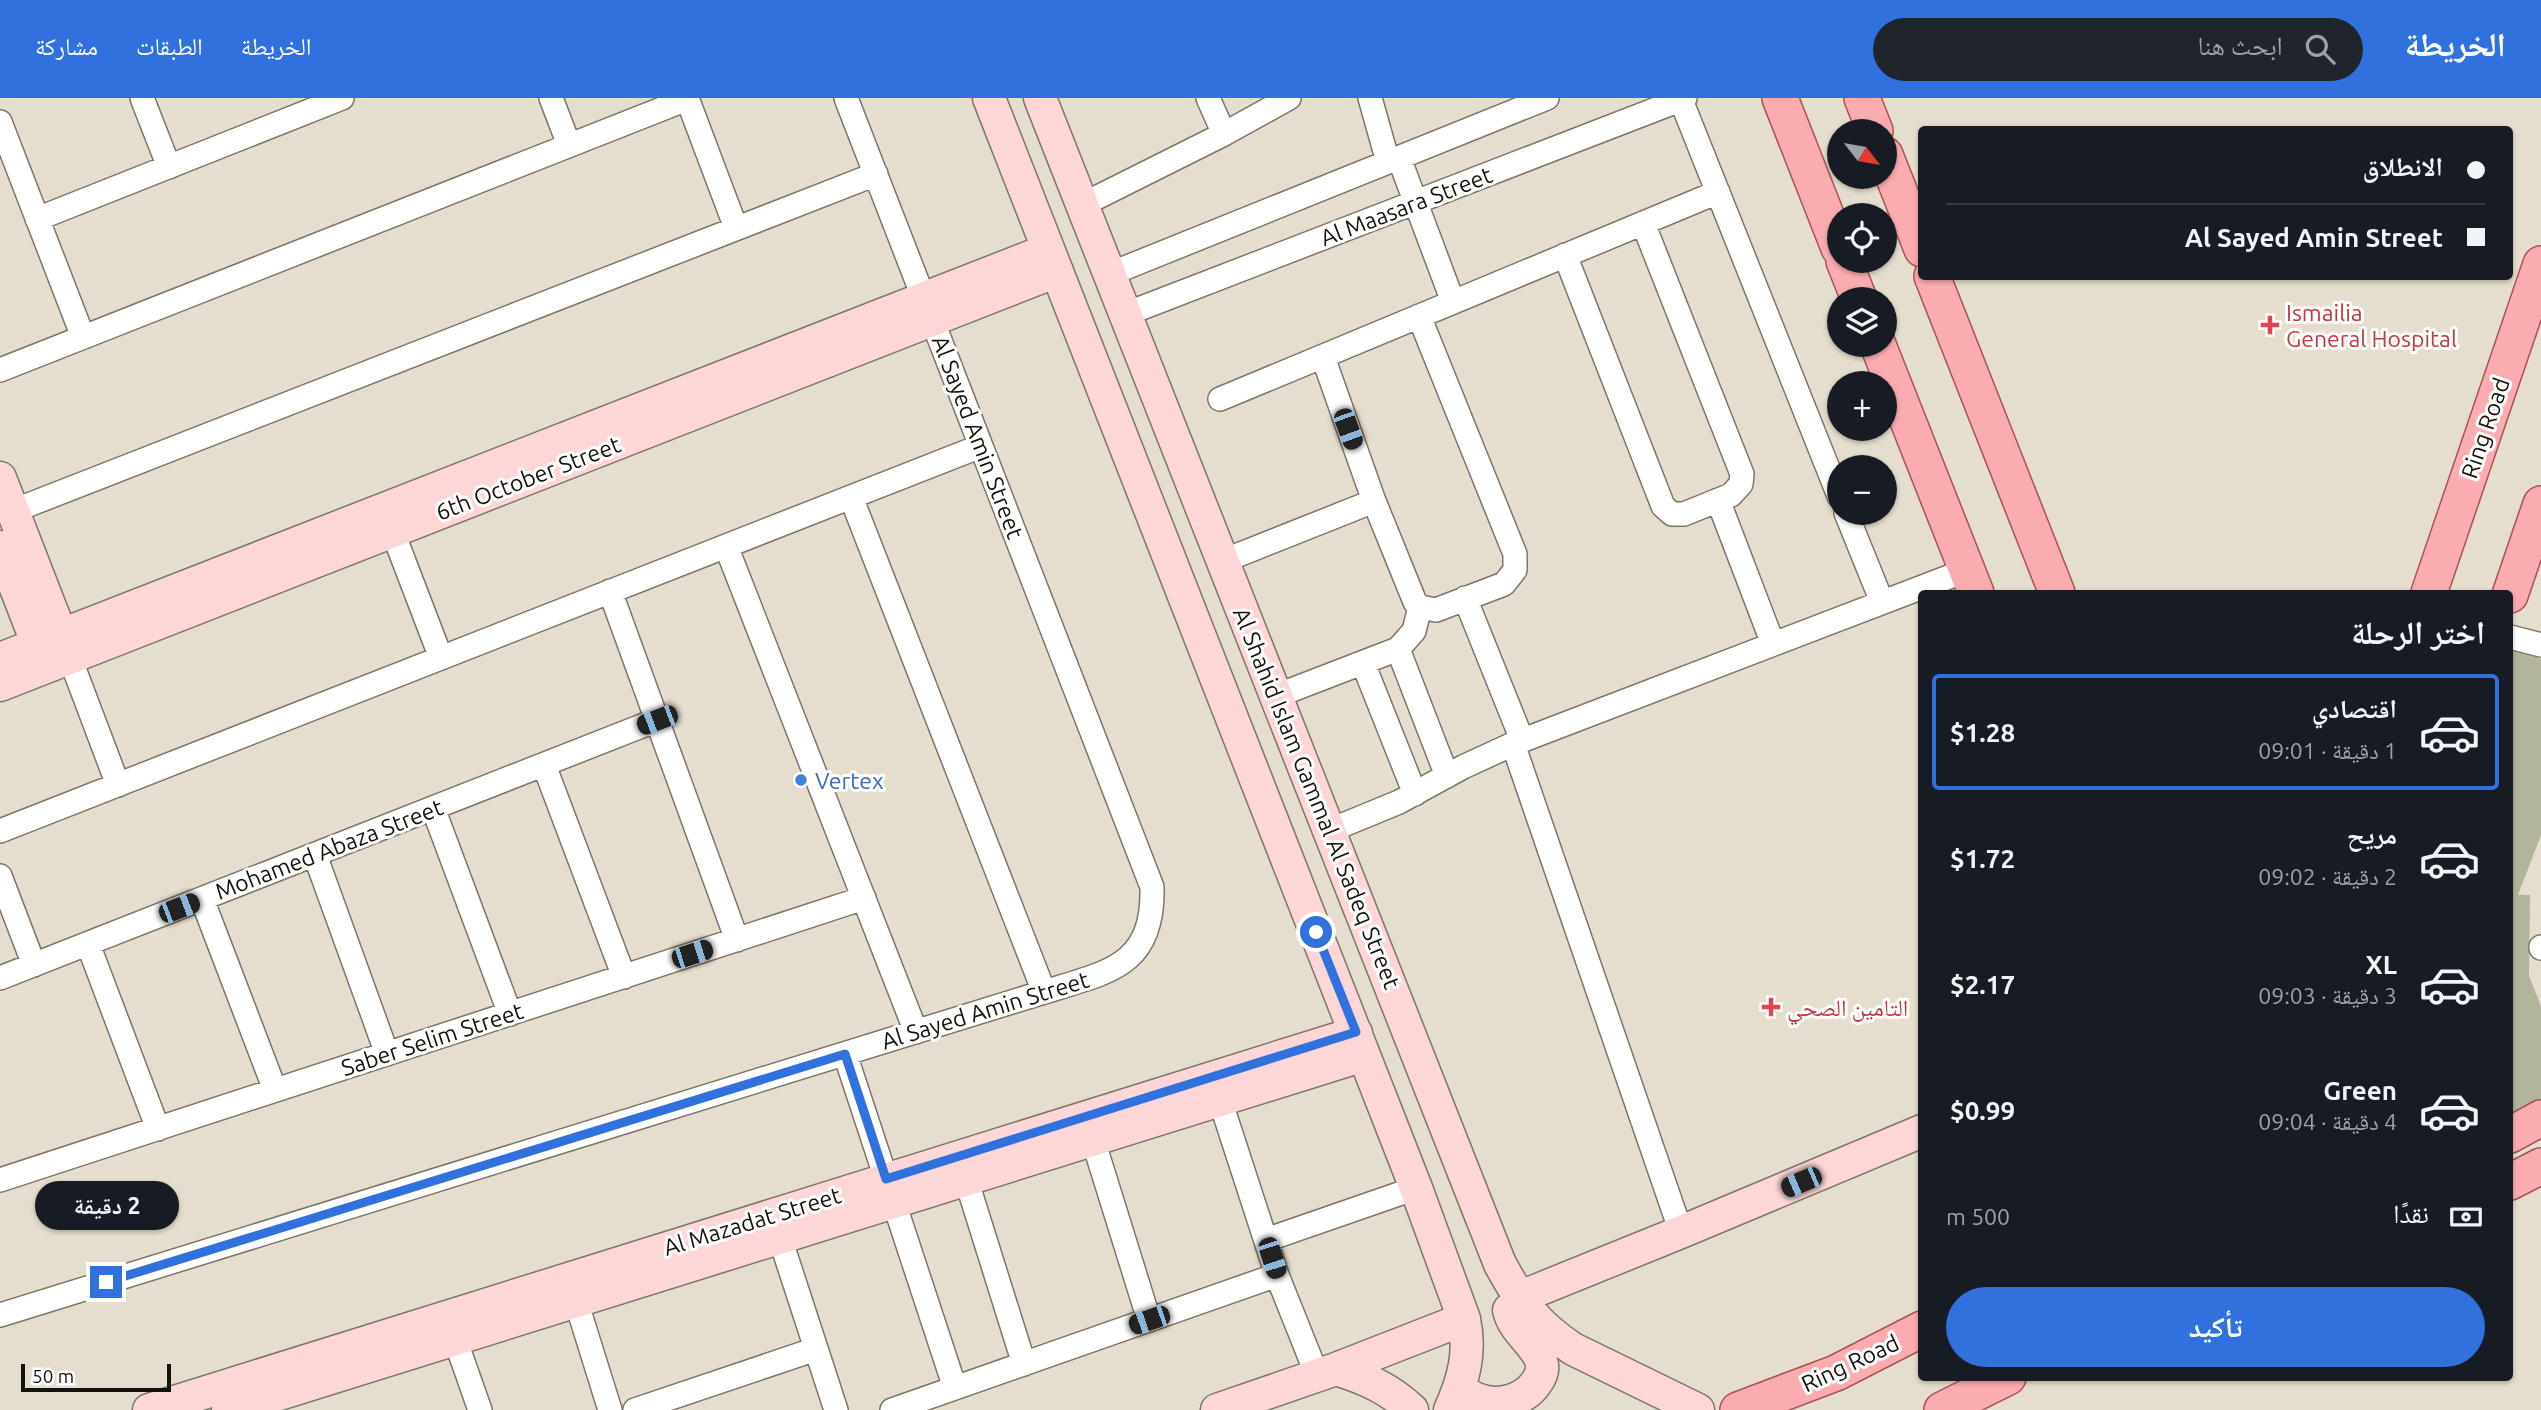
<!DOCTYPE html>
<html lang="ar">
<head>
<meta charset="utf-8">
<style>
	:root { --surface:#171b24; --page:#20242c; --text:#f1f3f6; --muted:#9ea1a6; --line:#363941; --accent:#3071de }
	body { margin:0; font-family:Ubuntu,"Noto Naskh Arabic",sans-serif; background:var(--page); color:var(--text); direction:rtl; height:100vh; display:flex; flex-direction:column; font-size:26px; white-space:nowrap }
	* { box-sizing:border-box; margin:0 }
	p { font-size:23px; color:var(--muted) }
	.icon { flex:none; width:38px; height:38px; fill:none; stroke:currentColor; stroke-width:2; stroke-linecap:round; stroke-linejoin:round }
	.map { position:relative; flex:1; overflow:hidden; direction:ltr }
	.drawer { position:absolute; left:1918px; top:492px; width:595px; height:791px; display:flex; flex-direction:column; background:var(--surface); border-radius:7px; box-shadow:0 2px 5px #0004; direction:rtl }
	.drawer>* { flex:none }
	.top-card { position:absolute; left:1918px; top:28px; width:595px; height:154px; border-radius:7px; box-shadow:0 2px 5px #0004; direction:rtl; display:grid; align-content:center; height:154px; padding:0 28px; background:var(--surface) }
	.needle { width:46px; rotate:121deg }
	.buttons { position:absolute; left:1827px; top:21px; display:grid; gap:14px }
	.buttons a { display:grid; place-items:center; width:70px; height:70px; border-radius:50%; background:var(--surface); box-shadow:0 2px 5px #0004; font-size:35px }
	.scale { position:absolute; left:21px; bottom:18px; width:150px; box-sizing:border-box; padding-left:7px; border:4px solid #14120c; border-top:0; font-size:19px; line-height:24px; white-space:nowrap; color:#14120c; -webkit-text-stroke:5px #fff; paint-order:stroke }
	.end { position:absolute; width:32px; height:32px; margin:-16px; border:9px solid #3071de; background:#fff; box-shadow:0 0 0 4px #fff }
	.from { border-radius:50% }
	.bubble { position:absolute; height:49px; border-radius:24px; background:var(--surface); box-shadow:0 2px 5px #0004; font-size:23px; font-weight:700; line-height:49px; text-align:center; direction:rtl }
	.car { position:absolute; width:21px; height:42px; margin:-21px -10px; border-radius:9px; box-shadow:0 0 5px 2px #0007; background:linear-gradient(#222 24%,#8ab4d8 0 40%,#222 0 76%,#8ab4d8 0 86%,#222 0) }
	.top-card b { display:flex; align-items:center; gap:24px; height:66px; font-size:26px }
	.top-card b+b { border-top:2px solid var(--line) }
	.top-card i { width:18px; height:18px; background:var(--text) }
	ul { padding:0; list-style:none }
	li { display:flex; align-items:center; gap:21px; height:116px; margin:0 14px 10px; padding:0 14px; border:4px solid transparent; border-radius:7px }
	li div { flex:1 }
	li b { display:block; font-size:26px }
	li em { font-style:normal; font-weight:700 }
	li.selected { border-color:var(--accent) }
	li>.icon { width:63px; height:63px; stroke-width:1.5 }
	h2 { padding:0 28px; font-size:32px; line-height:84px }
	.pay { display:flex; align-items:center; gap:18px; height:77px; padding:0 28px; font-size:26px }
	.pay p { margin-inline-start:auto }
	.primary-button { display:flex; gap:14px; margin-top:auto; padding:14px 28px }
	.primary-button a { flex:1; height:80px; border-radius:42px; background:var(--accent); color:#fff; font-size:28px; font-weight:700; line-height:80px; text-align:center }
	header { display:flex; align-items:center; gap:42px; box-sizing:border-box; height:98px; padding:0 35px; background:var(--accent); color:#fff }
	header strong { font-size:33px }
	nav { display:flex; gap:38px; margin-inline-start:auto; font-size:24px }
	.search { width:490px; height:63px; background:var(--page); display:flex; align-items:center; gap:18px; box-sizing:border-box; padding:0 24px; border-radius:38px; color:var(--muted); font-size:26px }
	.map>svg:first-child { display:block }
	.green { fill:#b2b59a }
	.lines { fill:none; stroke-linecap:round; stroke-linejoin:round }
	.street-casing { stroke:#7d7668; stroke-width:26 }
	.secondary-casing { stroke:#7d7668; stroke-width:35 }
	.primary-casing { stroke:#a85255; stroke-width:38 }
	.street { stroke:#fff; stroke-width:23 }
	.secondary { stroke:#fdd6d8; stroke-width:32 }
	.primary { stroke:#fbacb0; stroke-width:35 }
	.route { stroke:#3071de; stroke-width:9 }
	.health-dot { fill:#e0444e; stroke:#fff; stroke-width:2.5 }
	.shop-dot { fill:#3f7fe0; stroke:#fff; stroke-width:2.5 }
	.labels { text-anchor:middle; dominant-baseline:central; stroke-width:6; stroke-linejoin:round; paint-order:stroke }
	.street-label { font-size:23px; fill:#14120c; stroke:#fff }
	.health-label { font-size:23px; fill:#be3a42; stroke:#fff; text-anchor:start }
	.shop-label { font-size:23px; fill:#366cbe; stroke:#fff; text-anchor:start }
</style>
</head>
<body>
<header>
<strong>الخريطة</strong>
<div class="search"><svg class="icon" aria-label="search" viewBox="0 0 24 24"><circle cx="10" cy="10" r="6"/><path d="M15 15l6 6"/></svg>ابحث هنا</div>
<nav><a>الخريطة</a><a>الطبقات</a><a>مشاركة</a></nav>
</header>
<div class="map">
<svg width="2541" height="1312" viewBox="0 0 2541 1312">
	<rect width="100%" height="100%" fill="#e5ddcd"/>
	<path class="green" d="M2512,550l29,11v176l-23,60h12l-1,81 12,30v104l-7,5 -24,-1v-459z"/>
	<g class="lines">
		<g class="street-casing">
			<path id="street" d="M142,0l27,69
				M551,0l18,47
				M687,0l49,130
				M1208,0l16,36 65,-36
				M1370,0l18,64
				M1681,2l158,396
				M0,24l83,215
				M1399,60l54,144
				M1082,107l142,-71
				M37,121l305,-121
				M1565,157l98,251 9,8h12l47,-19 10,-11 1,-10 -99,-251
				M1110,176l437,-176
				M1126,216l559,-216
				M1323,259l51,144 41,101 5,5 16,3 68,-26 11,-14v-16l-96,-238
				M0,272l687,-271
				M1220,301l498,-207
				M851,399l193,495
				M1718,402l55,144
				M13,413l863,-337
				M1846,415l36,89
				M387,419l54,141
				M726,448l190,486
				M1223,463l151,-60
				M610,493l127,349
				M1465,500l57,142
				M2510,539l31,8
				M1398,551l49,127
				M70,560l48,127
				M1363,565l52,131
				M1276,598l122,-47 16,-18 6,-24
				M1513,646l168,488
				M544,667l80,212
				M433,710l77,206
				M1331,732l68,-28 64,-35 50,-23 454,-174
				M0,733l981,-385
				M315,757l72,199
				M0,778l34,89
				M202,801l73,191
				M88,846l70,185
				M2541,849v1
				M0,880l657,-258
				M845,956l110,334
				M1220,1002l57,175 40,100
				M1093,1042l56,180
				M966,1081l58,185
				M0,1082l864,-282
				M780,1140l56,172
				M1266,1142l150,-52
				M576,1203l34,109
				M0,1217l1044,-323c64,-20 110,-25 108,-105l-306,-789
				M455,1241l25,71
				M635,1312l181,-61
				M892,1312l385,-135"/>
		</g>
		<g class="secondary-casing">
			<path id="secondary" d="M989,0l427,1090 48,131c7,33 0,60 -14,91
				M1040,0l460,1166c22,40 34,59 73,85l125,61
				M0,380l68,175
				M0,449l45,116
				M0,561l1048,-409
				M0,587l1057,-414
				M1518,1200l163,-66 241,-101
				M1336,1271c29,9 54,20 76,41
				M1460,1291c14,12 31,17 50,12 10,-3 20,-9 26,-18 22,-28 -21,-44 -27,-73
				M149,1312l1207,-377
				M228,1312l1136,-355
				M1217,1312l119,-41 128,-50"/>
		</g>
		<g class="primary-casing">
			<path id="primary" d="M1780,0l59,150
				M1862,0l13,33
				M1885,57l37,94
				M1844,163l15,38
				M1932,178l125,317
				M1878,247l98,248
				M2429,495l112,-329
				M2510,497l31,-91
				M2510,1037l31,-17
				M2510,1084l31,-16
				M1738,1312l98,-37 86,-44
				M1942,1312l66,-33"/>
		</g>
		<use href="#street" class="street"/>
		<use href="#secondary" class="secondary"/>
		<use href="#primary" class="primary"/>
	</g>
	<g class="lines">
		<path class="route" d="M106,1184l739,-228 41,125 470,-147 -40,-100"/>
	</g>
	<g class="health-dot">
		<path d="M2266.5 216.5h7v7h7v7h-7v7h-7v-7h-7v-7h7z"/>
		<path d="M1767.5 898.5h7v7h7v7h-7v7h-7v-7h-7v-7h7z"/>
	</g>
	<circle class="shop-dot" cx="801" cy="682" r="7"/>
	<g class="labels">
		<g class="street-label">
			<text transform="translate(1406 108) rotate(-21)">Al Maasara Street</text>
			<text transform="translate(2485 330) rotate(-71)">Ring Road</text>
			<text transform="translate(978 339) rotate(69)">Al Sayed Amin Street</text>
			<text transform="translate(528 380) rotate(-21)">6th October Street</text>
			<text transform="translate(1317 700) rotate(68)">Al Shahid Islam Gammal Al Sadeq Street</text>
			<text transform="translate(329 751) rotate(-21)">Mohamed Abaza Street</text>
			<text transform="translate(985 912) rotate(-17)">Al Sayed Amin Street</text>
			<text transform="translate(432 941) rotate(-18)">Saber Selim Street</text>
			<text transform="translate(752 1123) rotate(-17)">Al Mazadat Street</text>
			<text transform="translate(1850 1265) rotate(-25)">Ring Road</text>
		</g>
		<g class="health-label">
			<text x="2286" y="214">Ismailia<tspan x="2286" dy="26">General Hospital</tspan></text>
			<text x="1787" y="909">التامين الصحي</text>
		</g>
		<g class="shop-label">
			<text x="815" y="682">Vertex</text>
		</g>
	</g>
</svg>
<div class="buttons">
<a><svg class="needle" viewBox="-14 -14 28 28"><path d="M0-13l5 13h-10z" fill="#e53935"/><path d="M0 13l5-13h-10z" fill="#9ea1a6"/></svg></a>
<a><svg class="icon" aria-label="locate" viewBox="0 0 24 24"><circle cx="12" cy="12" r="6"/><path d="M12 2v4M12 18v4M2 12h4M18 12h4"/></svg></a>
<a><svg class="icon" aria-label="layers" viewBox="0 0 24 24"><path d="M12 4l9 5-9 5-9-5zM3 14l9 5 9-5"/></svg></a>
<a>+</a>
<a>−</a>
</div>
<div class="scale">50 m</div>
<i class="end from" style="left:1316px;top:834px"></i>
<i class="end" style="left:106px;top:1184px"></i>
<div class="bubble" style="left:35px;top:1083px;width:144px">2 دقيقة</div>
<i class="car" style="left:1348px;top:331px;rotate:160deg"></i>
<i class="car" style="left:657px;top:622px;rotate:249deg"></i>
<i class="car" style="left:179px;top:810px;rotate:69deg"></i>
<i class="car" style="left:692px;top:856px;rotate:72deg"></i>
<i class="car" style="left:1801px;top:1084px;rotate:247deg"></i>
<i class="car" style="left:1272px;top:1160px;rotate:162deg"></i>
<i class="car" style="left:1149px;top:1222px;rotate:251deg"></i>
<div class="top-card">
<b><i class="from"></i>الانطلاق</b>
<b><i></i>Al Sayed Amin Street</b>
</div>
<section class="drawer">
<h2>اختر الرحلة</h2>
<ul>
<li class="selected"><svg class="icon" aria-label="car" viewBox="0 0 24 24"><path d="M5 17H2v-5l4-1 3-4h7l3 4 3 1v5h-3M9 17h6M6 11h13"/><circle cx="7" cy="17" r="2"/><circle cx="17" cy="17" r="2"/></svg><div><b>اقتصادي</b><p>1 دقيقة · 09:01</p></div><em>$1.28</em></li>
<li><svg class="icon" aria-label="car" viewBox="0 0 24 24"><path d="M5 17H2v-5l4-1 3-4h7l3 4 3 1v5h-3M9 17h6M6 11h13"/><circle cx="7" cy="17" r="2"/><circle cx="17" cy="17" r="2"/></svg><div><b>مريح</b><p>2 دقيقة · 09:02</p></div><em>$1.72</em></li>
<li><svg class="icon" aria-label="car" viewBox="0 0 24 24"><path d="M5 17H2v-5l4-1 3-4h7l3 4 3 1v5h-3M9 17h6M6 11h13"/><circle cx="7" cy="17" r="2"/><circle cx="17" cy="17" r="2"/></svg><div><b>XL</b><p>3 دقيقة · 09:03</p></div><em>$2.17</em></li>
<li><svg class="icon" aria-label="car" viewBox="0 0 24 24"><path d="M5 17H2v-5l4-1 3-4h7l3 4 3 1v5h-3M9 17h6M6 11h13"/><circle cx="7" cy="17" r="2"/><circle cx="17" cy="17" r="2"/></svg><div><b>Green</b><p>4 دقيقة · 09:04</p></div><em>$0.99</em></li>
</ul>
<div class="pay"><svg class="icon" aria-label="cash" viewBox="0 0 24 24"><path d="M3 7h18v10H3z"/><circle cx="12" cy="12" r="2"/></svg>نقدًا<p>500 m</p></div>
<div class="primary-button"><a>تأكيد</a></div>
</section>
</div>
</body>
</html>
